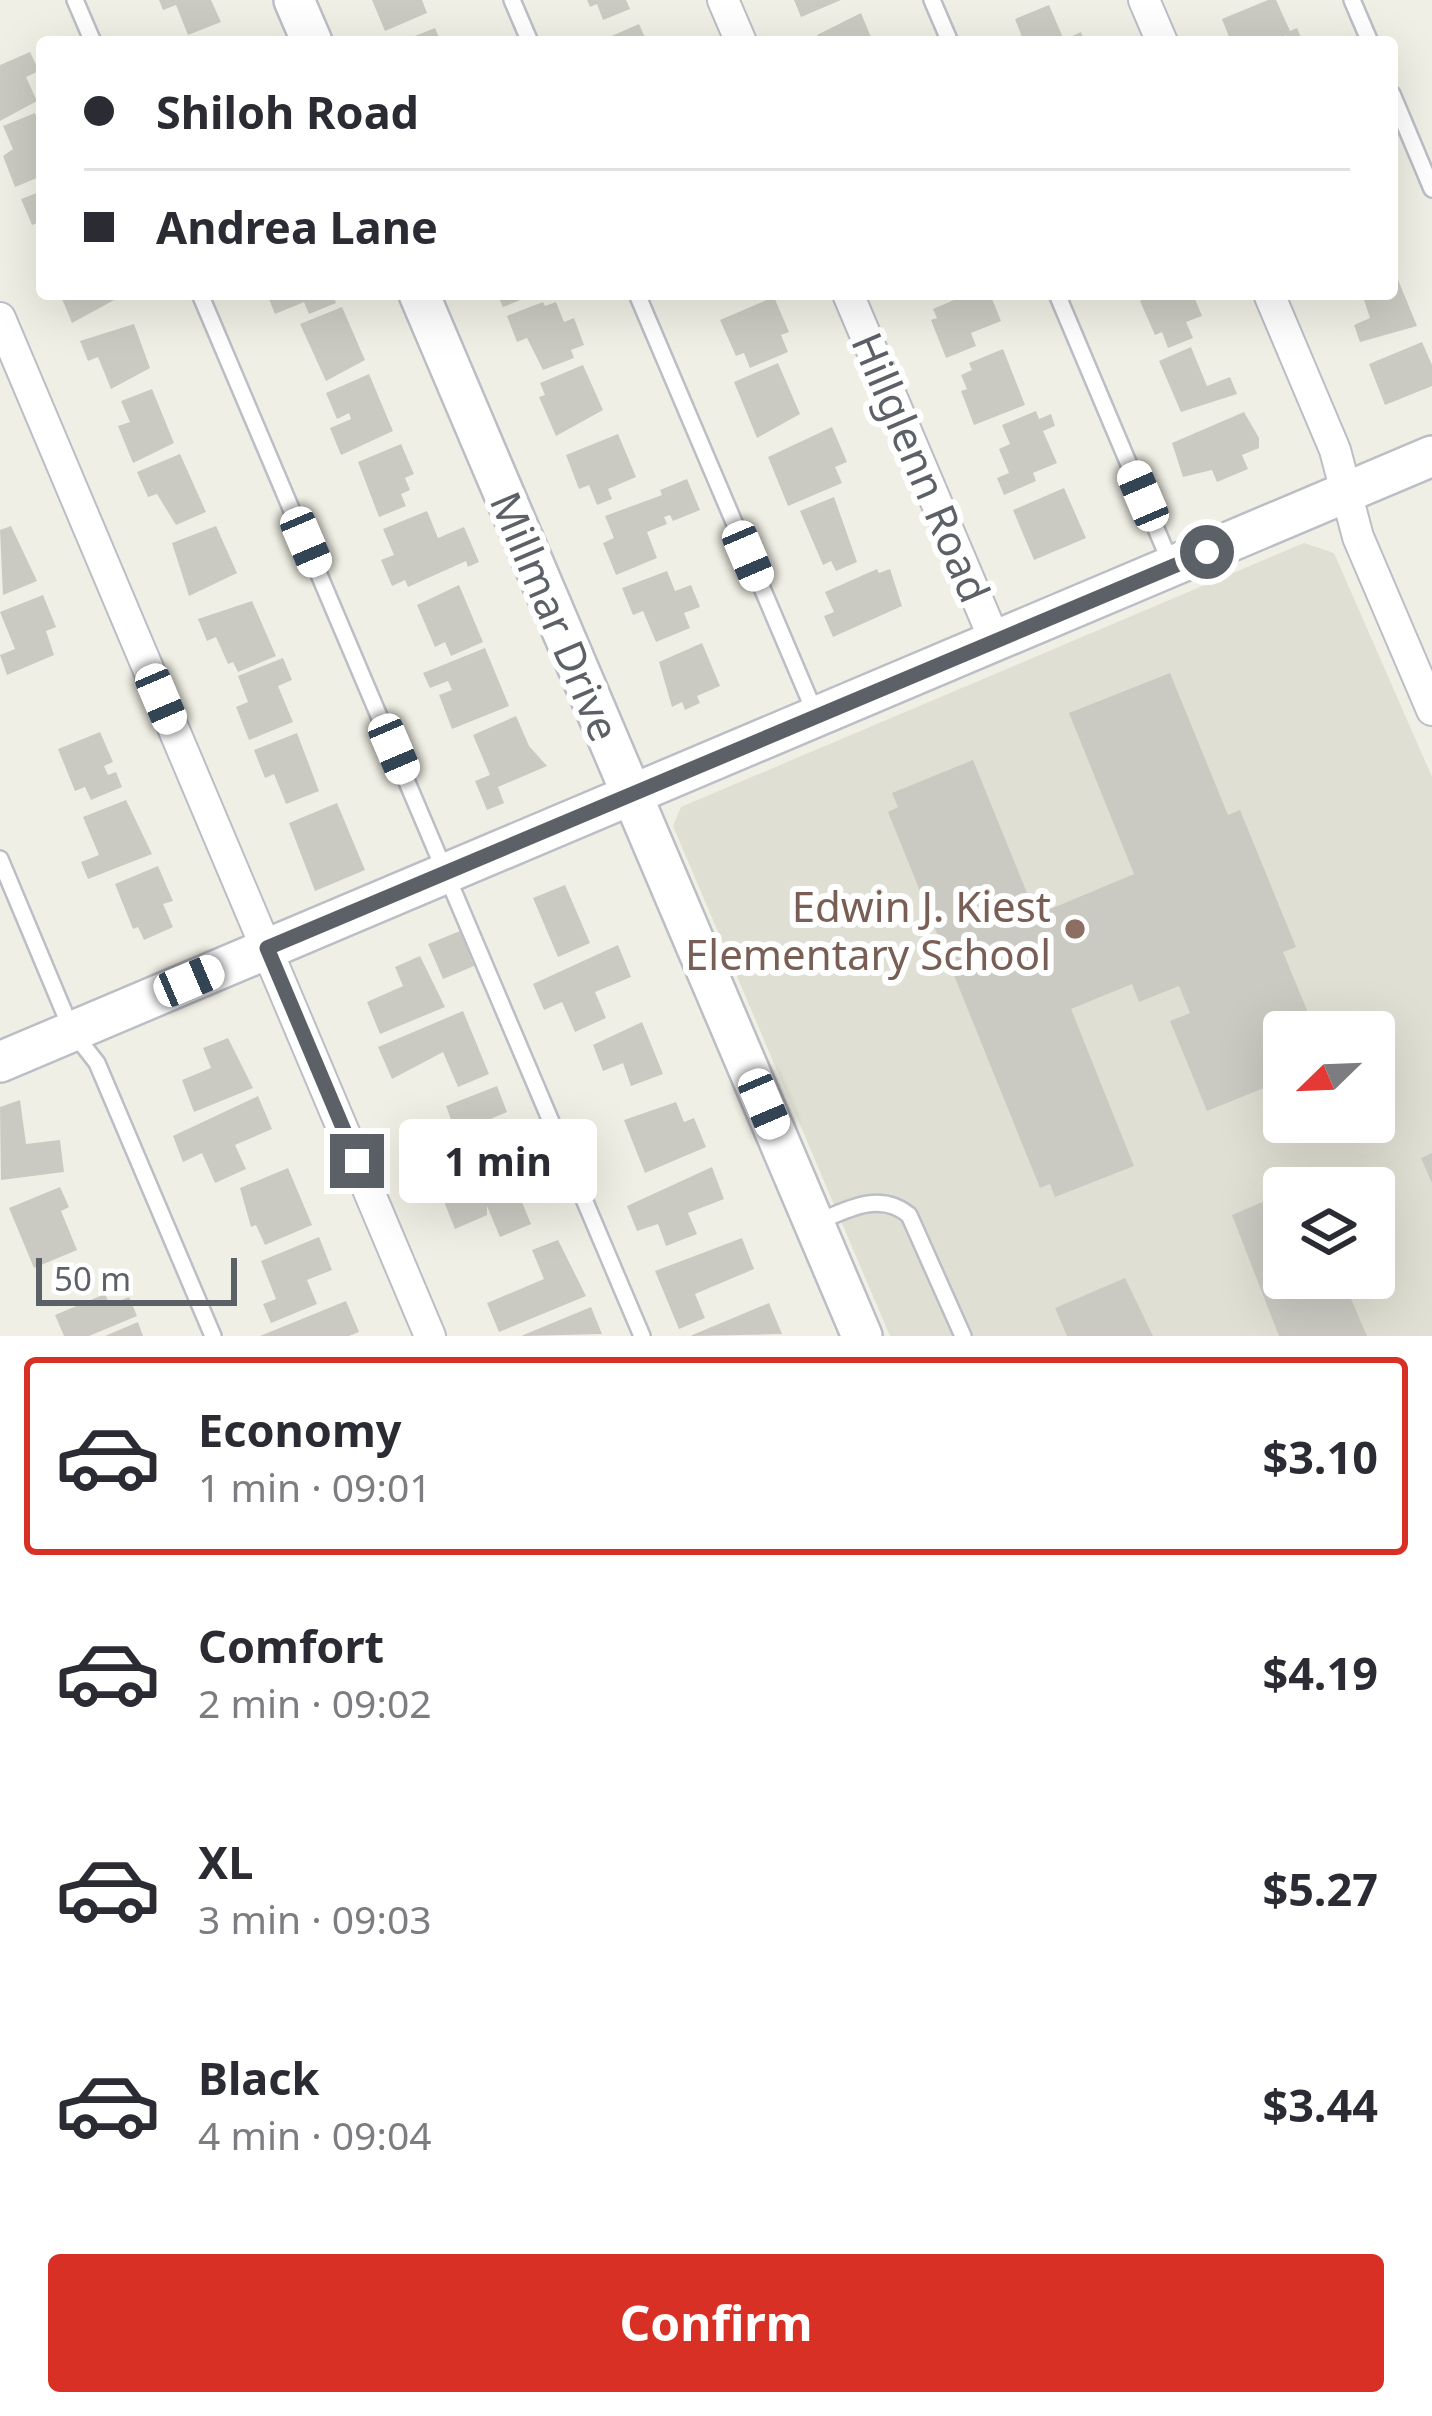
<!DOCTYPE html>
<html lang="en">
<head>
<meta charset="utf-8">
<style>
	:root { --surface:#fff; --page:#f2f2f3; --text:#2b2b33; --muted:#7c7c81; --line:#e1e1e2; --accent:#d93025 }
	body { margin:0; font-family:"Noto Sans",sans-serif; background:var(--page); color:var(--text); height:100vh; display:flex; flex-direction:column; font-size:45px; white-space:nowrap }
	* { box-sizing:border-box; margin:0 }
	p { font-size:39px; color:var(--muted) }
	.icon { flex:none; width:66px; height:66px; fill:none; stroke:currentColor; stroke-width:2; stroke-linecap:round; stroke-linejoin:round }
	.map { position:relative; height:1336px; overflow:hidden }
	.sheet { display:flex; flex-direction:column; background:var(--surface); flex:1 }
	.sheet>* { flex:none }
	.banner { position:absolute; left:36px; top:36px; width:1362px; height:264px; border-radius:12px; box-shadow:0 12px 48px #0002; display:grid; align-content:center; height:264px; padding:0 48px; background:var(--surface) }
	.needle { width:78px; rotate:247deg }
	.controls { position:absolute; left:1263px; top:1011px; display:grid; gap:24px }
	.controls a { display:grid; place-items:center; width:132px; height:132px; border-radius:12px; background:var(--surface); box-shadow:0 12px 48px #0002; font-size:60px }
	.scale { position:absolute; left:36px; bottom:30px; width:201px; box-sizing:border-box; padding-left:12px; border:6px solid #5c6067; border-top:0; font-size:33px; line-height:42px; white-space:nowrap; color:#5c6067; -webkit-text-stroke:9px #fff; paint-order:stroke }
	.end { position:absolute; width:54px; height:54px; margin:-27px; border:15px solid #5c6067; background:#fff; box-shadow:0 0 0 6px #fff }
	.from { border-radius:50% }
	.bubble { position:absolute; height:84px; border-radius:12px; background:var(--surface); box-shadow:0 12px 48px #0002; font-size:39px; font-weight:700; line-height:84px; text-align:center }
	.car { position:absolute; width:36px; height:72px; margin:-36px -18px; border-radius:15px; box-shadow:0 0 9px 3px #0007; background:linear-gradient(#fff 24%,#345 0 40%,#fff 0 76%,#345 0 86%,#fff 0) }
	.banner b { display:flex; align-items:center; gap:42px; height:114px; font-size:45px }
	.banner b+b { border-top:3px solid var(--line) }
	.banner i { width:30px; height:30px; background:var(--text) }
	ul { padding:21px 0 0; list-style:none }
	li { display:flex; align-items:center; gap:36px; height:198px; margin:0 24px 18px; padding:0 24px; border:6px solid transparent; border-radius:12px }
	li div { flex:1 }
	li b { display:block; font-size:45px }
	li em { font-style:normal; font-weight:700 }
	li.active { border-color:var(--accent) }
	li>.icon { width:108px; height:108px; stroke-width:1.5 }
	.button { display:flex; gap:24px; margin-top:auto; padding:24px 48px }
	.button a { flex:1; height:138px; border-radius:12px; background:var(--accent); color:#fff; font-size:48px; font-weight:700; line-height:138px; text-align:center }
	.map>svg:first-child { display:block }
	.education { fill:#e0dfd3; fill-rule:evenodd }
	.building { fill:#cbcac2 }
	.lines { fill:none; stroke-linecap:round; stroke-linejoin:round }
	.service-casing { stroke:#bcbec5; stroke-width:20 }
	.minor-casing { stroke:#bcbec5; stroke-width:34 }
	.tertiary-casing { stroke:#bcbec5; stroke-width:44 }
	.service { stroke:#fff; stroke-width:15 }
	.minor { stroke:#fff; stroke-width:30 }
	.tertiary { stroke:#fff; stroke-width:39 }
	.route { stroke:#5c6067; stroke-width:15 }
	.education-dot { fill:#8d6e63; stroke:#fff; stroke-width:4.5 }
	.labels { text-anchor:middle; dominant-baseline:central; stroke-width:12; stroke-linejoin:round; paint-order:stroke }
	.street-label { font-size:42px; fill:#5c6067; stroke:#fff }
	.education-label { font-size:42px; fill:#785e54; stroke:#fff; text-anchor:end }
</style>
</head>
<body>
<div class="map">
<svg width="1432" height="1336" viewBox="0 0 1432 1336">
	<rect width="100%" height="100%" fill="#f0efe5"/>
	<path class="education" d="M1304,543l30,10 98,224v559h-542l-217,-510 8,-19zM1284,1032h90v90h-90zM1284,1188h90v90h-90z"/>
	<path class="building" d="M159,0h52l10,22 -33,13 -12,-30 -13,5z
		M372,0h50l5,13 -42,18z
		M587,0h39l4,9 -27,11 -6,-16 -7,3z
		M794,0h47l-40,17z
		M1268,0h8l14,31 7,-3 6,14h-15l-3,-8v8h-54l-9,-23z
		M1049,5l15,35 17,-8 4,10h-61l-9,-23z
		M861,13l12,29h-53l-3,-7z
		M639,24l8,18h-49z
		M435,28l6,14h-41z
		M30,52l9,19 -13,6 11,24 -37,20v-56z
		M35,113l7,19v44l-27,11 -12,-31 10,-7 -10,-23z
		M42,191v30l-10,4 -11,-26z
		M1392,265l25,61 -57,16 -6,-17 16,-7 -8,-24h30z
		M60,294h65l-53,29z
		M267,294h65l4,9 -27,11 -5,-12 -29,12z
		M497,294h38l-32,13z
		M968,294h22l11,27 -30,12 5,13 -30,12 -15,-38 6,-2 -4,-9z
		M1156,294h37l9,22 -16,6 7,16 -25,10 -6,-16 -7,3 -15,-34z
		M774,297l15,35 -8,3 7,17 -38,16 -6,-15 -8,3 -16,-36z
		M543,302l2,4 11,-4 8,20 10,-4 10,27 -13,5 3,8 -31,12 -16,-32 -10,4 -10,-26z
		M342,307l23,53 -39,21 -26,-57z
		M134,324l16,44 -39,21 -13,-32 -10,4 -8,-20z
		M1422,342l10,23v21l-47,19 -16,-41z
		M1191,347l16,39 23,-9 7,17 -56,18 -22,-51z
		M1003,349l22,56 -51,20 -13,-34 6,-2 -6,-14 11,-5 -3,-7z
		M778,363l22,51 -43,24 -23,-56z
		M583,365l20,45 -47,26 -17,-39 6,-2 -5,-12z
		M369,374l24,57 -52,24 -11,-27 21,-9 -2,-6 -12,6 -11,-26z
		M152,389l22,54 -41,20 -15,-37 12,-4 -9,-21z
		M1036,411l3,8 12,-5 4,12 -12,5 14,32 -24,10 3,8 -32,14 -7,-17 12,-5 -10,-24 11,-5 -8,-19z
		M1244,412l15,26v10l-17,7 6,14 -31,13 -5,-12 -29,7 -11,-34z
		M832,427l15,35 -12,5 7,16 -54,23 -20,-49z
		M618,434l18,43 -28,12 4,10 -15,6 -8,-20 -10,4 -13,-34z
		M401,444l13,30 -9,4 5,12 -9,4 5,12 -27,11 -21,-55z
		M180,454l26,58 -30,13 -19,-31 -9,3 -11,-25z
		M687,479l13,31 -27,11 -3,-6 -6,2 3,7 -20,8 10,26 -41,17 -13,-32 11,-5 -9,-22 57,-21 -2,-5z
		M1064,488l22,50 -52,22 -21,-50z
		M834,497l23,65 -21,9 -5,-10 -8,4 -23,-54z
		M427,511l11,27 26,-11 15,35 -11,5 -2,-6 -58,26 -3,-7 -13,6 -11,-26 13,-5 -11,-26z
		M11,526l26,55 -34,14 -3,-65z
		M216,526l21,47 -48,23 -17,-53z
		M877,569l2,4 11,-4 12,37 -69,31 -9,-21 10,-4 -9,-20z
		M667,571l8,20 16,-6 9,22 -16,6 6,15 -34,14 -13,-31 -10,4 -11,-27z
		M459,585l24,57 -32,14 -6,-14 -10,5 -18,-42z
		M43,595l13,32 -10,4 8,24 -47,20 -7,-20 15,-6 -15,-37z
		M252,601l24,55 -38,16 -5,-10 -5,2 -12,-27 -9,4 -9,-22z
		M702,643l18,43 -23,10 3,7 -15,7 -3,-8 -10,5 -13,-45z
		M485,648l24,58 -57,23 -13,-34 13,-5 -4,-9 -18,7 -7,-15z
		M283,658l9,22 -14,6 15,36 -44,18 -13,-33 12,-5 -10,-26z
		M1170,673l58,142 12,-5 56,137 -13,5 33,80h-32v48l-77,31 -37,-90 20,-8 -11,-27 -40,16 -7,-18 -61,25 63,157 -79,31 -5,-13 -10,4 -152,-376 10,-5 -6,-14 81,-33 63,155 98,-41 -65,-161z
		M516,716l13,30 18,20 -49,21 6,16 -17,7 -12,-29 15,-6 -17,-40z
		M100,732l13,30 -9,4 4,9 8,-3 6,15 -31,13 -6,-13 -10,4 -17,-42z
		M297,733l22,58 -33,13 -12,-30 -9,4 -11,-28z
		M126,800l26,54 -64,25 -7,-17 18,-7 -16,-38z
		M337,803l28,67 -50,21 -26,-68z
		M158,866l15,35 -10,3 10,23 -29,13 -6,-13 -5,2 -18,-45z
		M565,885l25,58 -32,14 -25,-59z
		M460,931l14,35 -31,13 -15,-35z
		M618,945l13,32 -36,15 11,26 -31,14 -13,-30 -18,8 -11,-26z
		M420,956l25,51 -65,27 -13,-32 36,-16 -8,-19z
		M463,1011l26,63 -31,13 -15,-35 -51,27 -14,-32z
		M642,1022l21,52 -32,12 -8,-23 -20,8 -10,-26z
		M228,1038l25,50 -59,24 -12,-32 29,-12 -8,-20z
		M497,1086l10,26 -19,8 13,33 -67,27 -13,-32 35,-15 -10,-27z
		M258,1096l14,33 -37,16 11,24 -31,14 -13,-30 -19,9 -10,-26z
		M20,1100l6,44 34,-4 4,32 -63,8 -1,-73z
		M676,1102l8,20 10,-4 12,29 -61,26 -21,-53z
		M1432,1153v30l-11,-25z
		M526,1161l11,26 -18,8 12,29 -31,13 -13,-31v9l-32,14 -14,-35z
		M712,1167l12,32 -36,14 9,21 -31,12 -8,-22 -21,7 -10,-25z
		M288,1168l24,57 -47,20 -9,-20 -5,2 -11,-39z
		M60,1187l9,20 -8,4 16,39 -43,18 -25,-60z
		M1284,1193v85h58l25,58h-88l-47,-121z
		M319,1237l13,33 -25,10 10,24 -46,19 -8,-19 13,-5 -15,-38z
		M742,1238l12,31 -59,25 10,24 -26,11 -24,-58z
		M558,1240l28,56 -87,36 -12,-29 57,-24 -12,-29z
		M1125,1278l28,58h-86l-12,-28z
		M105,1294l5,11 19,-8 8,19 -48,20h-25l-9,-21z
		M346,1301l13,31 -10,4h-89z
		M769,1303l13,31 -92,2z
		M591,1307l11,27 -81,2z
		M138,1322l5,14h-38z"/>
	<g class="lines">
		<g class="service-casing">
			<path id="service" d="M75,0l18,42
				M512,0l18,42
				M932,0l18,42
				M1352,0l18,42
				M1392,94l40,95
				M200,294l442,1042
				M637,294l179,421
				M1057,294l114,270
				M0,859l72,172 25,32 116,273
				M818,1222c30,-13 62,-31 91,-7l54,121"/>
		</g>
		<g class="minor-casing">
			<path id="minor" d="M723,0l18,42
				M1144,0l18,42
				M848,294l147,347
				M1269,294l66,156 23,87 74,173
				M0,318l430,1018"/>
		</g>
		<g class="tertiary-casing">
			<path id="tertiary" d="M294,0l18,42
				M419,294l443,1042
				M0,1062l1432,-606"/>
		</g>
		<use href="#service" class="service"/>
		<use href="#minor" class="minor"/>
		<use href="#tertiary" class="tertiary"/>
	</g>
	<g class="lines">
		<path class="route" d="M357,1161l-90,-213 940,-396"/>
	</g>
	<circle class="education-dot" cx="1075" cy="929" r="12"/>
	<g class="labels">
		<g class="street-label">
			<text transform="translate(922 467) rotate(67)">Hillglenn Road</text>
			<text transform="translate(556 616) rotate(67)">Millmar Drive</text>
		</g>
		<g class="education-label">
			<text x="1051" y="905">Edwin J. Kiest<tspan x="1051" dy="48">Elementary School</tspan></text>
		</g>
	</g>
</svg>
<div class="controls">
<a><svg class="needle" viewBox="-14 -14 28 28"><path d="M0-13l5 13h-10z" fill="#e53935"/><path d="M0 13l5-13h-10z" fill="#7c7c81"/></svg></a>
<a><svg class="icon" aria-label="layers" viewBox="0 0 24 24"><path d="M12 4l9 5-9 5-9-5zM3 14l9 5 9-5"/></svg></a>
</div>
<div class="scale">50 m</div>
<i class="end from" style="left:1207px;top:552px"></i>
<i class="end" style="left:357px;top:1161px"></i>
<div class="bubble" style="left:399px;top:1119px;width:198px">1 min</div>
<i class="car" style="left:1143px;top:496px;rotate:337deg"></i>
<i class="car" style="left:306px;top:542px;rotate:157deg"></i>
<i class="car" style="left:748px;top:556px;rotate:157deg"></i>
<i class="car" style="left:161px;top:699px;rotate:157deg"></i>
<i class="car" style="left:394px;top:749px;rotate:157deg"></i>
<i class="car" style="left:189px;top:981px;rotate:67deg"></i>
<i class="car" style="left:764px;top:1104px;rotate:157deg"></i>
<div class="banner">
<b><i class="from"></i>Shiloh Road</b>
<b><i></i>Andrea Lane</b>
</div>
</div>
<section class="sheet">
<ul>
<li class="active"><svg class="icon" aria-label="car" viewBox="0 0 24 24"><path d="M5 17H2v-5l4-1 3-4h7l3 4 3 1v5h-3M9 17h6M6 11h13"/><circle cx="7" cy="17" r="2"/><circle cx="17" cy="17" r="2"/></svg><div><b>Economy</b><p>1 min · 09:01</p></div><em>$3.10</em></li>
<li><svg class="icon" aria-label="car" viewBox="0 0 24 24"><path d="M5 17H2v-5l4-1 3-4h7l3 4 3 1v5h-3M9 17h6M6 11h13"/><circle cx="7" cy="17" r="2"/><circle cx="17" cy="17" r="2"/></svg><div><b>Comfort</b><p>2 min · 09:02</p></div><em>$4.19</em></li>
<li><svg class="icon" aria-label="car" viewBox="0 0 24 24"><path d="M5 17H2v-5l4-1 3-4h7l3 4 3 1v5h-3M9 17h6M6 11h13"/><circle cx="7" cy="17" r="2"/><circle cx="17" cy="17" r="2"/></svg><div><b>XL</b><p>3 min · 09:03</p></div><em>$5.27</em></li>
<li><svg class="icon" aria-label="car" viewBox="0 0 24 24"><path d="M5 17H2v-5l4-1 3-4h7l3 4 3 1v5h-3M9 17h6M6 11h13"/><circle cx="7" cy="17" r="2"/><circle cx="17" cy="17" r="2"/></svg><div><b>Black</b><p>4 min · 09:04</p></div><em>$3.44</em></li>
</ul>
<div class="button"><a>Confirm</a></div>
</section>
</body>
</html>
